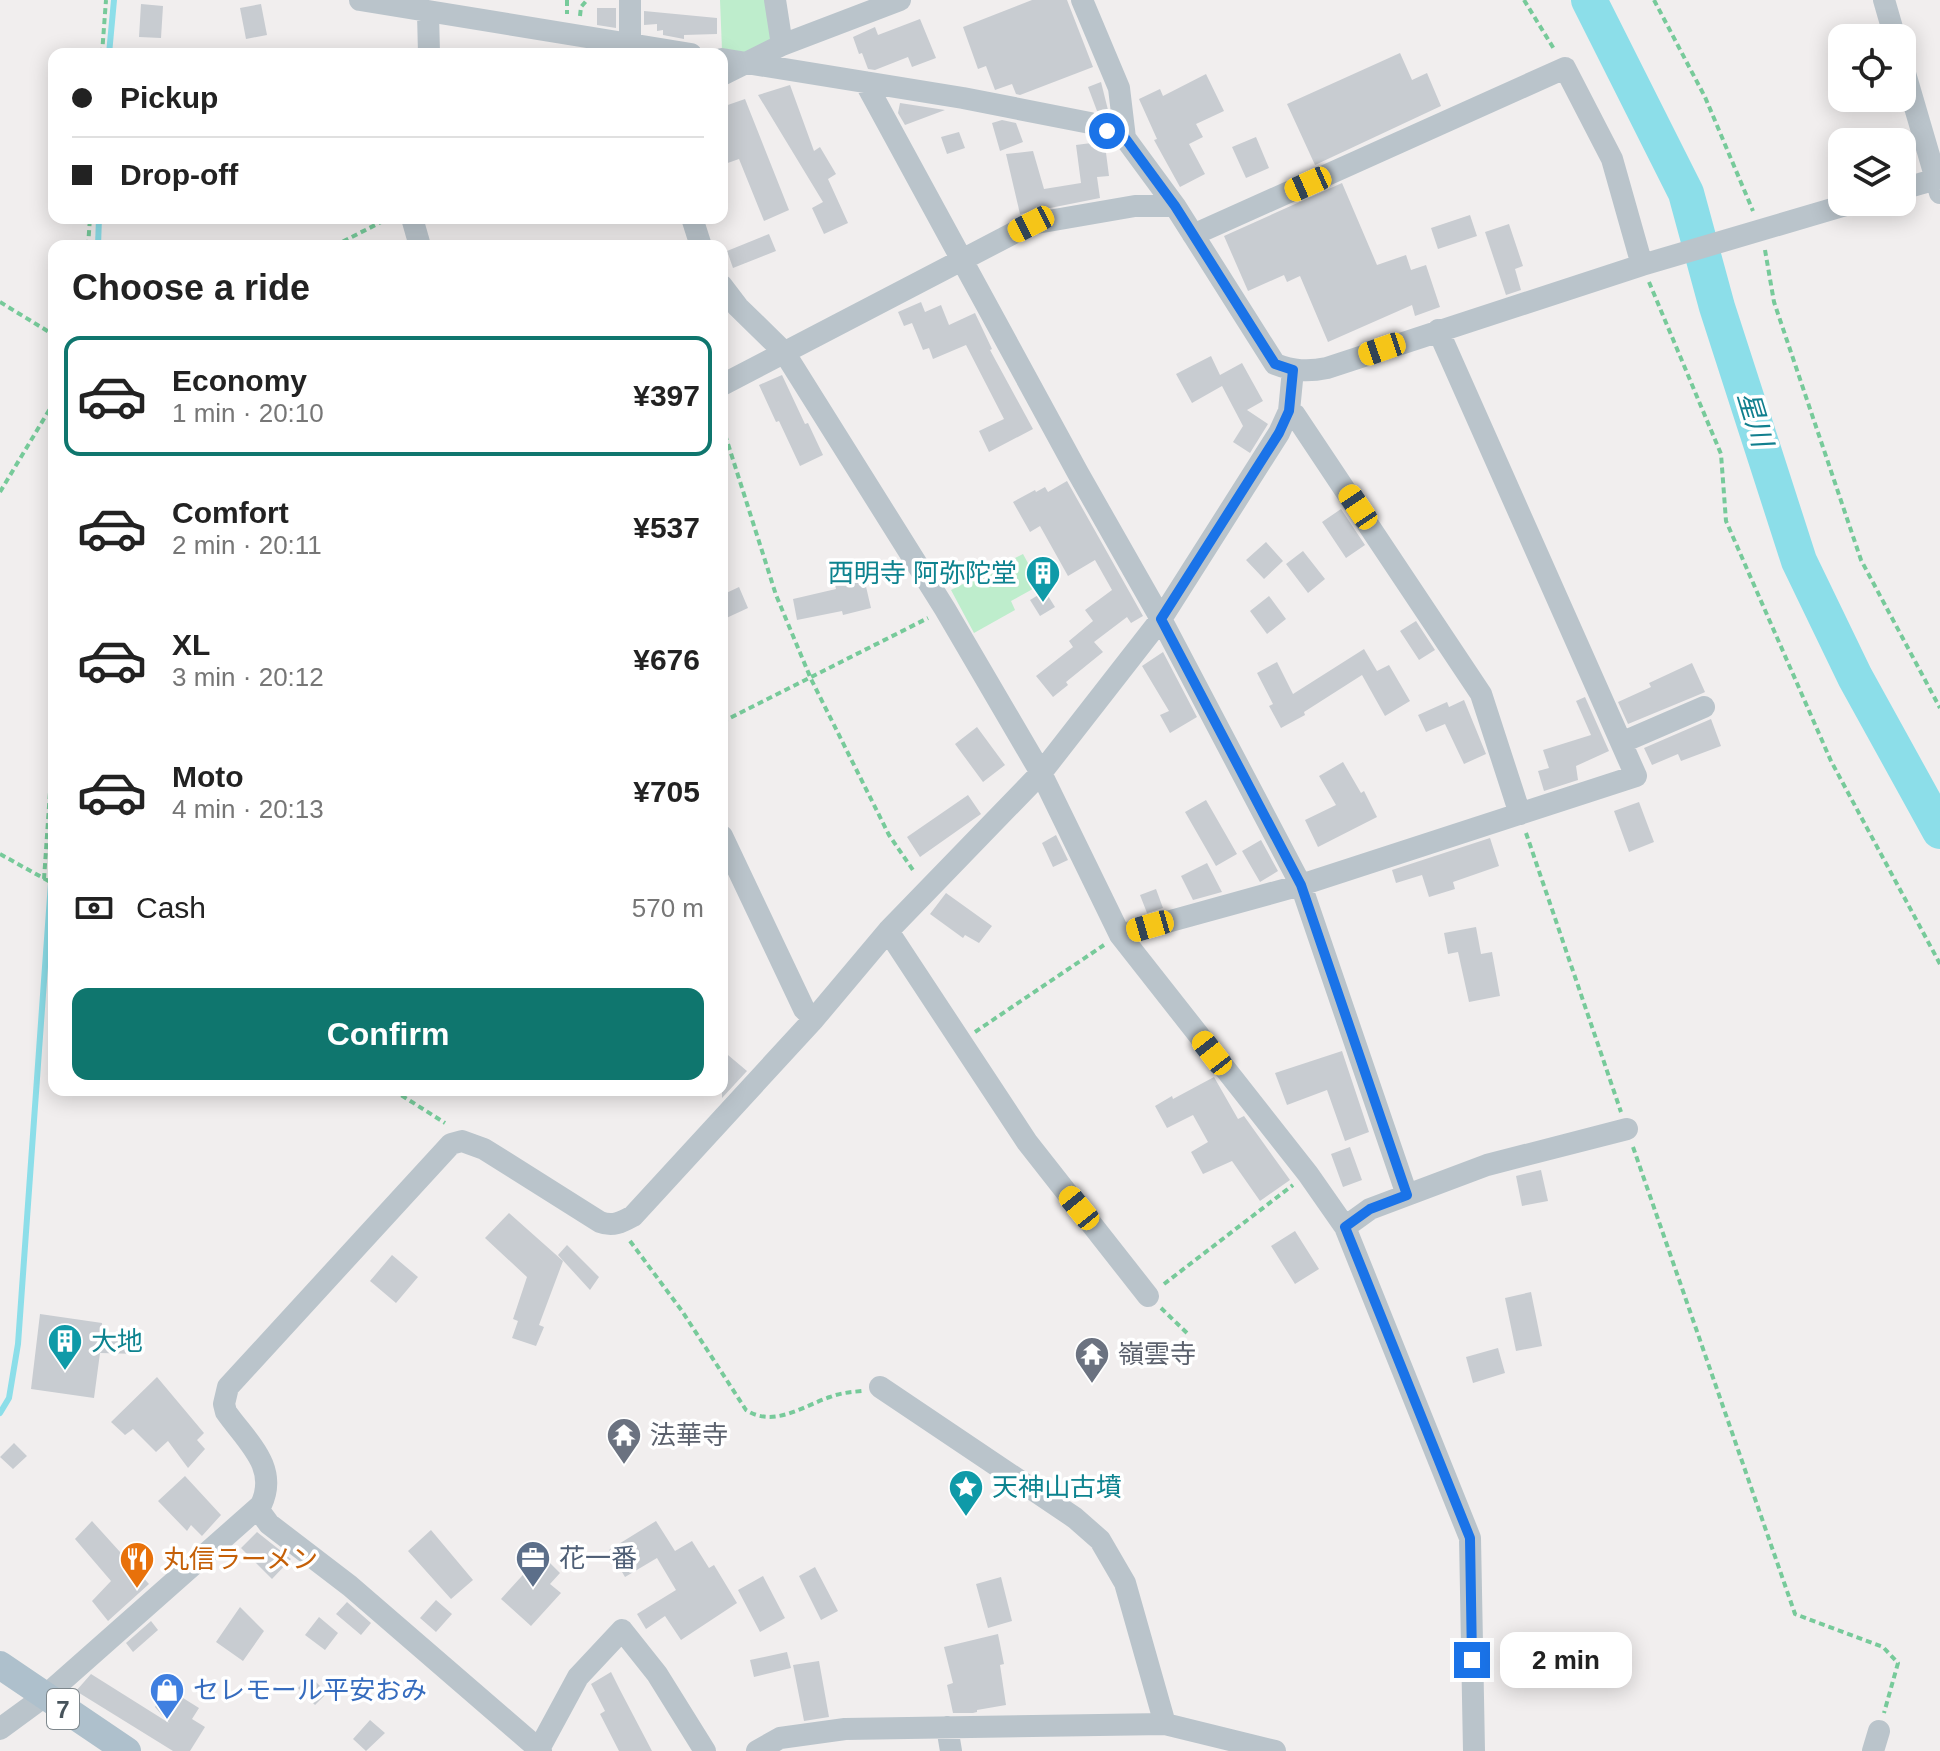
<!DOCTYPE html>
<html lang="en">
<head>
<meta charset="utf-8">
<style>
	:root { --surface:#fff; --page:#f2f2f2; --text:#222; --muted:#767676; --line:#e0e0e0; --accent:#0f766e }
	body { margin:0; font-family:Helvetica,"Noto Sans JP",sans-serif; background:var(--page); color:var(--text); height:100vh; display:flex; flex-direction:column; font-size:30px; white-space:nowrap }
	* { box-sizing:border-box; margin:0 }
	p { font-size:26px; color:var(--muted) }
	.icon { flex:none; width:44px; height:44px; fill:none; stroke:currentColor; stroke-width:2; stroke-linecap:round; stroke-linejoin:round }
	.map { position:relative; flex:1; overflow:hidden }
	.side { position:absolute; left:48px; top:240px; width:680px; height:856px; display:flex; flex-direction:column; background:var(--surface); border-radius:16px; box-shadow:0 4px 20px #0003 }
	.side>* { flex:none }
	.top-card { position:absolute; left:48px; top:48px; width:680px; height:176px; border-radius:16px; box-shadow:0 4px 20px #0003; display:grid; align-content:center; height:176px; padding:0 24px; background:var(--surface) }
	.fabs { position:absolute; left:1828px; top:24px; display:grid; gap:16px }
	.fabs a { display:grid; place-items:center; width:88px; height:88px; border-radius:16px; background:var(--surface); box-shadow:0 4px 20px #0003; font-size:40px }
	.end { position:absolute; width:36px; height:36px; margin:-18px; border:10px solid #1a73e8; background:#fff; box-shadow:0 0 0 4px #fff }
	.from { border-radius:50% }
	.bubble { position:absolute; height:56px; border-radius:16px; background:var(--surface); box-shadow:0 4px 20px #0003; font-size:26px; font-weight:600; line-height:56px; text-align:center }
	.car { position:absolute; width:24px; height:48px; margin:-24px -12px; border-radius:10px; box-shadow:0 0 6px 2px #0007; background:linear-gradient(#f5c518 24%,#345 0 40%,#f5c518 0 76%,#345 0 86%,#f5c518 0) }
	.top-card b { display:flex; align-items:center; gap:28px; height:76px; font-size:30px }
	.top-card b+b { border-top:2px solid var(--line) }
	.top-card i { width:20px; height:20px; background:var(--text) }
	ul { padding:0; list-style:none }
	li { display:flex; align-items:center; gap:24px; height:120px; margin:0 16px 12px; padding:0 8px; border:4px solid transparent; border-radius:16px }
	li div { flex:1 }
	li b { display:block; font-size:30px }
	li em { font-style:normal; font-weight:600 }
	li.selected { border-color:var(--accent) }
	li>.icon { width:72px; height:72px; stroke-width:1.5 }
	h2 { padding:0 24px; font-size:36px; line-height:96px }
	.pay { display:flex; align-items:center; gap:20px; height:88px; padding:0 24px; font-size:30px }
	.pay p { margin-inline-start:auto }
	.cta { display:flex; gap:16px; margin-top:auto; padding:16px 24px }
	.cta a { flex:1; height:92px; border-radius:16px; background:var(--accent); color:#fff; font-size:32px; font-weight:600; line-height:92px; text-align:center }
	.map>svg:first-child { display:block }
	.green { fill:#beedcc }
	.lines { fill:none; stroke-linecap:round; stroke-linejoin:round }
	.stream { stroke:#8cdee9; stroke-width:6 }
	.river { stroke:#8cdee9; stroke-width:36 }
	.building { fill:#c8ccd1 }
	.path { stroke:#77ca9a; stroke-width:4; stroke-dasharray:6 4; stroke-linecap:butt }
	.minor { stroke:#bac4cb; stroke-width:22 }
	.major { stroke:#aec0cc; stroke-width:28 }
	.route { stroke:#1a73e8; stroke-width:10 }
	.labels { text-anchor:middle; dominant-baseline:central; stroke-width:7; stroke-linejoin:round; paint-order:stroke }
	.shield { fill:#fff; stroke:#7e878c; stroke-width:2 }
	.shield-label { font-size:24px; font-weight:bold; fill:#47535b }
	.culture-label { font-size:26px; fill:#0d838f; stroke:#fff; text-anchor:start }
	.worship-label { font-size:26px; fill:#5b616d; stroke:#fff; text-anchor:start }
	.service-label { font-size:26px; fill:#4e5e75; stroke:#fff; text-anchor:start }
	.food-label { font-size:26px; fill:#c56008; stroke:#fff; text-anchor:start }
	.shop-label { font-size:26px; fill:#366cbe; stroke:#fff; text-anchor:start }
	.water-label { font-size:28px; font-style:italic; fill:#117f8e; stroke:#fff }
</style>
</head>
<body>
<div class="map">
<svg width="1940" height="1751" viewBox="0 0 1940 1751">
	<rect width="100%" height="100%" fill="#f1eeee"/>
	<path class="green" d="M720,0h48l5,41 -31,16 -20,-7z
		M1023,554l17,31 -29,16 4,9 -41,23 -23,-43z"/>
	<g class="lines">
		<path class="stream" d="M109,54l5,-54
			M98,246l1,-28
			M0,1413l9,-15 9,-54 36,-503"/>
		<path class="river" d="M1589,0l97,193 31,114 82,254 56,116 85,154"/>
	</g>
	<path class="building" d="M1032,0h35l26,67 -73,28 -4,-1 -4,-10 -17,6 -9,-24 -8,3 -15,-42z
		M141,4l22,2 -2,32 -22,-1z
		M261,4l6,31 -21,4 -6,-31z
		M597,8h19v20l-19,-3z
		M644,11l73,7v16l-33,1v4l-21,-4v-5l-6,1v-7l-13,1z
		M920,19l16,39 -24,9 -4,-10 -33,13 -7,-1 -6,-16 -3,1 -6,-17 22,-10 3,8z
		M1400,53l12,27 15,-7 14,33 -126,59 -28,-61z
		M1206,74l18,37 -28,13 7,13 -14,7 16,30 -25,13 -26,-47 3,-1 -18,-40 21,-10 3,7z
		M1101,82l7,28 -8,2 -3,-1 -9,-24z
		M790,85l24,66 6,-4 16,27 -8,5 20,44 -24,11 -12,-26 11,-6 -65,-107z
		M745,99l44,111 -25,11 -25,-62 -17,6v-58z
		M900,103l45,7 -40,15 -7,-12z
		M1002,120l14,3 7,19 -23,9 -8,-28z
		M959,132l6,16 -18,6 -6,-17z
		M1256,137l13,31 -23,10 -14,-31z
		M1099,142l6,3 4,31 -12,1 3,21 -80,16 -14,-60 27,-3 11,38 37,-6 -5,-38z
		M1342,183l35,82 29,-10 5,15 15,-5 14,42 -25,9 -3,-11 -84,37 -28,-66 -13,6 -3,-7 -36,16 -24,-55z
		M1470,215l7,21 -39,13 -7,-21z
		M1509,224l14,42 -8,3 6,21 -15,5 -21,-63z
		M769,234l7,17 -43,17 -6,-17z
		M921,302l4,10 16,-7 8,20 26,-12 17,36 -2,1 43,79 -44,23 -10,-21 25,-12 -38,-74 -33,14 -4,-11 -6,2 -11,-27 -8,3 -6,-14z
		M1211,356l9,19 22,-12 21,38 -16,9 21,14 -18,29 -17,-11 10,-16 -21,-40 -30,17 -16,-29z
		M782,375l23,49 3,-1 15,32 -23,11 -21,-45 -3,1 -17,-37z
		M1067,481l76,135 -12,7 -4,-6 -33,25 9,10 -37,30 2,3 -15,12 -17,-21 37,-29 -4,-6 24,-20 -8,-11 27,-20 -17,-30 -27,16 -28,-50 -10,6 -17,-30 22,-12 1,2 9,-5 3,5z
		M1341,509l24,36 -19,13 -24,-36z
		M1266,542l17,19 -19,18 -18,-19z
		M1303,551l22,28 -17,14 -22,-29z
		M864,578l7,30 -28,7 -1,-4 -45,9 -4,-21 43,-10 -1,-4z
		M739,587l9,21 -26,12v-25z
		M1045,591l10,16 -15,9 -10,-16z
		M1269,596l17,23 -19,15 -17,-23z
		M1416,621l19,29 -16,10 -19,-29z
		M1364,649l13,22 12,-6 21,36 -25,15 -23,-41 -58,37 1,3 -24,13 -12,-22 4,-2 -16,-31 20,-11 16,32z
		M1163,652l34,65 -27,16 -10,-18 9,-4 -27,-45z
		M1692,663l13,29 -2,1 -75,31 -10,-22 33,-15 -2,-4z
		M1585,697l24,54 -33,15 2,14 -34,11 -6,-20 11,-3 -6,-18 48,-15 -15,-34z
		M1464,700l22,54 -22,10 -19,-40 -19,8 -8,-17 29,-13 2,5z
		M1711,719l10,27 -40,15 -3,-7 -26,11 -8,-17z
		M977,727l28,38 -22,17 -28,-38z
		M1343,762l18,31 3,-2 13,26 -59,30 -13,-27 31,-15 -17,-29z
		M968,795l13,19 -61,43 -13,-20z
		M1206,800l31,54 -21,12 -31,-54z
		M1639,802l15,40 -25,10 -15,-41z
		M1056,835l12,25 -15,7 -11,-24z
		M1490,838l9,28 -46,16 2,7 -26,8 -7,-22 -26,8 -4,-13z
		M1261,840l17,31 -18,11 -18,-31z
		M1207,863l15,29 -29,8 -12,-24z
		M1156,889l7,19 -16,5 -7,-18z
		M946,893l46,33 -13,17 -14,-8 -2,3 -33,-24z
		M1476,927l5,27 11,-2 8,44 -31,6 -11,-50 -10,2 -4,-21z
		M722,1050l25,21 -25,27z
		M1342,1051l27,81 -24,9 -18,-51 -40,15 -12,-32z
		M1214,1077l24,42 6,-3 46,64 -30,21 -28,-40 -29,13 -12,-22 17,-10 -15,-27 -26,13 -12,-22 17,-10 1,3z
		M1350,1147l12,33 -19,7 -12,-33z
		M1541,1170l7,31 -26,5 -6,-30z
		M509,1213l54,48 -24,64 5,2 -8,19 -24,-8 6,-17 -5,-2 14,-42 -42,-39z
		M1295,1231l24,38 -24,15 -24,-38z
		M567,1245l32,32 -9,13 -32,-35z
		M392,1255l26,22 -22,26 -26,-22z
		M1531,1292l11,54 -26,5 -11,-53z
		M40,1314l62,9 -1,15 39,5 -1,11 -39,-1 -6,45 -63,-9z
		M1498,1348l7,25 -32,10 -7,-26z
		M157,1377l47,56 -7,7 8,9 -17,19 -20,-27 -12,11 -23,-23 -8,6 -14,-13z
		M14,1443l13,13 -14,13 -13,-12z
		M185,1476l36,39 -19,21 -11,-11 -4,6 -29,-30z
		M92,1521l57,63 -41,37 -16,-20 19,-20 -36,-42z
		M656,1521l19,30 17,-10 17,27 5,-3 23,38 -56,37 -16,-24 -19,13 -9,-15 39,-24 -19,-32 -32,19 -16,-27z
		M431,1530l42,50 -22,19 -43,-48z
		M257,1532l34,27 -19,20 -31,-31z
		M545,1558l15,15 -10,11 11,9 -30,33 -30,-27 30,-33 4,4z
		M815,1567l23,44 -17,9 -22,-44z
		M763,1576l22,42 -25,14 -22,-42z
		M1001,1577l11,44 -24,7 -12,-44z
		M436,1600l16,14 -16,18 -16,-14z
		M347,1602l24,21 -10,12 -25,-21z
		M240,1607l24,24 -21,30 -27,-19z
		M319,1617l19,16 -13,17 -20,-15z
		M151,1621l7,9 -25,22 -7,-9z
		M998,1634l6,30 -4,1 6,40 -29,5v2l-4,1h-20l-6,-28 6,-2 -9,-36z
		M787,1652l4,16 -37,9 -4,-17z
		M819,1661l10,56 -25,4 -11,-56z
		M611,1672l9,18 32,61h-33l-19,-37 5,-3 -14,-27z
		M91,1674l78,49 -14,-16 12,-19 32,20 -7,11 13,8 -15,24h-17l-97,-60z
		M310,1676l17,17 -12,12 -17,-17z
		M370,1720l15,13 -19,18 -13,-12z"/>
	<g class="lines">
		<path class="path" d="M567,0v14
			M1524,0l30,49
			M1654,0l51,97 48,114
			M580,16l1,-9 6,-7
			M102,54l4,-54
			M88,246l2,-28
			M334,246l55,-28
			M1765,250l9,52 87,258 79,148
			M1649,282l72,172 5,67 105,240 109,203
			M0,302l54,33
			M722,425l54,170 35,84 78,156 26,38
			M0,492l54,-90
			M722,722l206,-104
			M1526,833l95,279
			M0,854l54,30
			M44,879l10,-145
			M975,1032l129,-87
			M393,1090l52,33
			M1633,1147l162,467 88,33 15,16 -14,50
			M630,1241l52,70 64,99c28,18 57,-4 84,-13 10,-4 21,-5 32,-6
			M1164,1284l129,-99
			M1161,1308l27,26"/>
		<path class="minor" d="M360,0l331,54
			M630,0v44
			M1082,0l37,88 6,50
			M1884,0l11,38
			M428,13l1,41
			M782,45l118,-45
			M722,59l241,39 127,25 35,15 50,68 100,158c18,7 33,8 52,4l315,-103 214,-63
			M1902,63l38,130
			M722,75l60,-30 -7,-45
			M865,82l213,391 83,146 140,266 106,310
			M1902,189l38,-11
			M412,218l8,28
			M692,218l9,28
			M1193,235l372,-167 47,91 30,106
			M722,286l16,21 46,45 161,257 96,164 79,162 188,239 37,53 125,311 4,213
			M722,385l309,-161 104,-18h40
			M1289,411l6,4 186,279 39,120
			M1623,742l81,-35
			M722,836l82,173 10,10
			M1120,935l181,-50 335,-109 -198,-446
			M1345,1227l25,-18 117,-44 140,-36
			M1148,1296l-121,-154 -139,-211 153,-158 120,-154 118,-186 10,-22 4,-41
			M880,1387l195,131 25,22 25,43 40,141
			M258,1509l11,15 81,62 191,165
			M947,1727l4,24
			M0,1729l45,-33 216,-191c18,-38 -14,-63 -35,-93l-2,-8 4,-17 223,-243 11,-3 22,8 116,73c13,5 22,0 33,-6l181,-197 74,-88
			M539,1749l39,-72 44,-47 35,44 48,77
			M757,1751l23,-13 65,-9 320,-5 110,27
			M1873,1751l6,-20"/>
		<path class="major" d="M0,1665l127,86"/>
	</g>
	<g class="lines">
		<path class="route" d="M1107,131l18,7 50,68 100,158 18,6 -4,41 -10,22 -118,186 140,266 106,310 -37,14 -25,18 125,311 2,122"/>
	</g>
	<defs>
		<g id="building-pin" transform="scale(1.8)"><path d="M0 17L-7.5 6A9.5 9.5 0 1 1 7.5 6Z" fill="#0f9aa8" stroke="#fff"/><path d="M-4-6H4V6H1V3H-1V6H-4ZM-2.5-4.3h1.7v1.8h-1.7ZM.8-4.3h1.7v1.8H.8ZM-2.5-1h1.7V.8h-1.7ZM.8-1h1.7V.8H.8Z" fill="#fff"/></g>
		<g id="temple-pin" transform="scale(1.8)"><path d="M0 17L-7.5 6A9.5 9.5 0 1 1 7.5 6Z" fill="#6b7280" stroke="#fff"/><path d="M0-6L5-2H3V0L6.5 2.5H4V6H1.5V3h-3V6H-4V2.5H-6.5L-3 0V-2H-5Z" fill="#fff"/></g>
		<g id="sight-pin" transform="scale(1.8)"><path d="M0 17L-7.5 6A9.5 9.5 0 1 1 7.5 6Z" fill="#0f9aa8" stroke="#fff"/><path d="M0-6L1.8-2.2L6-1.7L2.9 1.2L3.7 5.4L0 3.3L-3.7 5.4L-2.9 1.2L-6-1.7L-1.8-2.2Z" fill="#fff"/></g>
		<g id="office-pin" transform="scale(1.8)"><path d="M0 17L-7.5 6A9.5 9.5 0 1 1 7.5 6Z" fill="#5c6f8a" stroke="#fff"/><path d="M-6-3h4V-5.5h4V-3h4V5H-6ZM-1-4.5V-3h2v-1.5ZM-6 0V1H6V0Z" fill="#fff"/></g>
		<g id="restaurant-pin" transform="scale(1.8)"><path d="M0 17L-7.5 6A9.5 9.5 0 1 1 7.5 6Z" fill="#e8710a" stroke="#fff"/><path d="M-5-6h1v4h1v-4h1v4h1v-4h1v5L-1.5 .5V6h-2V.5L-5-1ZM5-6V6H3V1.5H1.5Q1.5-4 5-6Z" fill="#fff"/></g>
		<g id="shop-pin" transform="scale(1.8)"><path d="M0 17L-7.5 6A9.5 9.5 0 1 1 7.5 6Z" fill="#3f7fe0" stroke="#fff"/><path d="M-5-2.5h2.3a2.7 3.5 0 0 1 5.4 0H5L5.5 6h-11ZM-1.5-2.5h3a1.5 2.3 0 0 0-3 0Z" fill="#fff"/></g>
	</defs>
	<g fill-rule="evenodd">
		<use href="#building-pin" x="1043" y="573"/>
		<use href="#building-pin" x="65" y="1341"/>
		<use href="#temple-pin" x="1092" y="1354"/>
		<use href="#temple-pin" x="624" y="1435"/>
		<use href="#sight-pin" x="966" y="1487"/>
		<use href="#office-pin" x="533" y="1558"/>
		<use href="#restaurant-pin" x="137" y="1559"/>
		<use href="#shop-pin" x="167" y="1690"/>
	</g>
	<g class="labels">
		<rect class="shield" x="47" y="1689" width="32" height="40" rx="6"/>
		<g class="shield-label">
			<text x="63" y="1709">7</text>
		</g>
		<g class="culture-label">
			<text x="1017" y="573" text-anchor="end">西明寺 阿弥陀堂</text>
			<text x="91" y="1341">大地</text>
			<text x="992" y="1487">天神山古墳</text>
		</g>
		<g class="worship-label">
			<text x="1118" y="1354">嶺雲寺</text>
			<text x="650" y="1435">法華寺</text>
		</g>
		<g class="service-label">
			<text x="559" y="1558">花一番</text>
		</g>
		<g class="food-label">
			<text x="163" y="1559">丸信ラーメン</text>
		</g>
		<g class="shop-label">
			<text x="193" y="1690">セレモール平安おみ</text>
		</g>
		<g class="water-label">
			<text transform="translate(1755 419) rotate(73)">星川</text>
		</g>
	</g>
</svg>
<div class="fabs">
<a><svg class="icon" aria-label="locate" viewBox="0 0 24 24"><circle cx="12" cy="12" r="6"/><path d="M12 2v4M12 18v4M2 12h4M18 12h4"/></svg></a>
<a><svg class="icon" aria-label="layers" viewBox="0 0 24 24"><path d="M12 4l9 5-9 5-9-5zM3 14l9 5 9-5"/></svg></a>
</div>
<i class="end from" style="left:1107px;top:131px"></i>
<i class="end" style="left:1472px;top:1660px"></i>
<div class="bubble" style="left:1500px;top:1632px;width:132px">2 min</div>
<i class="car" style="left:1308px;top:184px;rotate:246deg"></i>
<i class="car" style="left:1031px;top:224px;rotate:243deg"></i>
<i class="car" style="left:1382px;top:349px;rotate:251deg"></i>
<i class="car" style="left:1358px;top:507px;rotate:326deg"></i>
<i class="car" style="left:1150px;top:926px;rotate:254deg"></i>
<i class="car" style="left:1212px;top:1053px;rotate:322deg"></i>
<i class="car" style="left:1079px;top:1208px;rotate:321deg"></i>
<div class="top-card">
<b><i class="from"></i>Pickup</b>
<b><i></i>Drop-off</b>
</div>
<section class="side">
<h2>Choose a ride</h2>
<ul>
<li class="selected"><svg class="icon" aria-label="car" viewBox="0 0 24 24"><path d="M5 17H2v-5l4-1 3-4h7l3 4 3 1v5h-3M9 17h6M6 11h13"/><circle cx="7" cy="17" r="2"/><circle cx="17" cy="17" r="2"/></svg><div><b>Economy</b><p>1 min · 20:10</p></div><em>¥397</em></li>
<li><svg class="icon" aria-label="car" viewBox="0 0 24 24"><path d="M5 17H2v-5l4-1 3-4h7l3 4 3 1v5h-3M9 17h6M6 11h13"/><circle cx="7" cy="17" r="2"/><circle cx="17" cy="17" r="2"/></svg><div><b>Comfort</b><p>2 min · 20:11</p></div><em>¥537</em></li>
<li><svg class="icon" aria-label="car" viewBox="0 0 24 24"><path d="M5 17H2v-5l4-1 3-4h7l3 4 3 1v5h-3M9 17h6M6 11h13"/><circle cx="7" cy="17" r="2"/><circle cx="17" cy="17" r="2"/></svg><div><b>XL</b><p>3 min · 20:12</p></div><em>¥676</em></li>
<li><svg class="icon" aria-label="car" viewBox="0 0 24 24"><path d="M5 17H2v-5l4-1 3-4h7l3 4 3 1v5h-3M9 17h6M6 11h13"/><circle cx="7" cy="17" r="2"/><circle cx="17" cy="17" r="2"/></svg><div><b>Moto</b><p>4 min · 20:13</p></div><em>¥705</em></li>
</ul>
<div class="pay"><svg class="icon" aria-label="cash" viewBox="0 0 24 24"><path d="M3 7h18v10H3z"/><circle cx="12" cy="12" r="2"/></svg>Cash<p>570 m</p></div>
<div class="cta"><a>Confirm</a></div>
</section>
</div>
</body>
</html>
